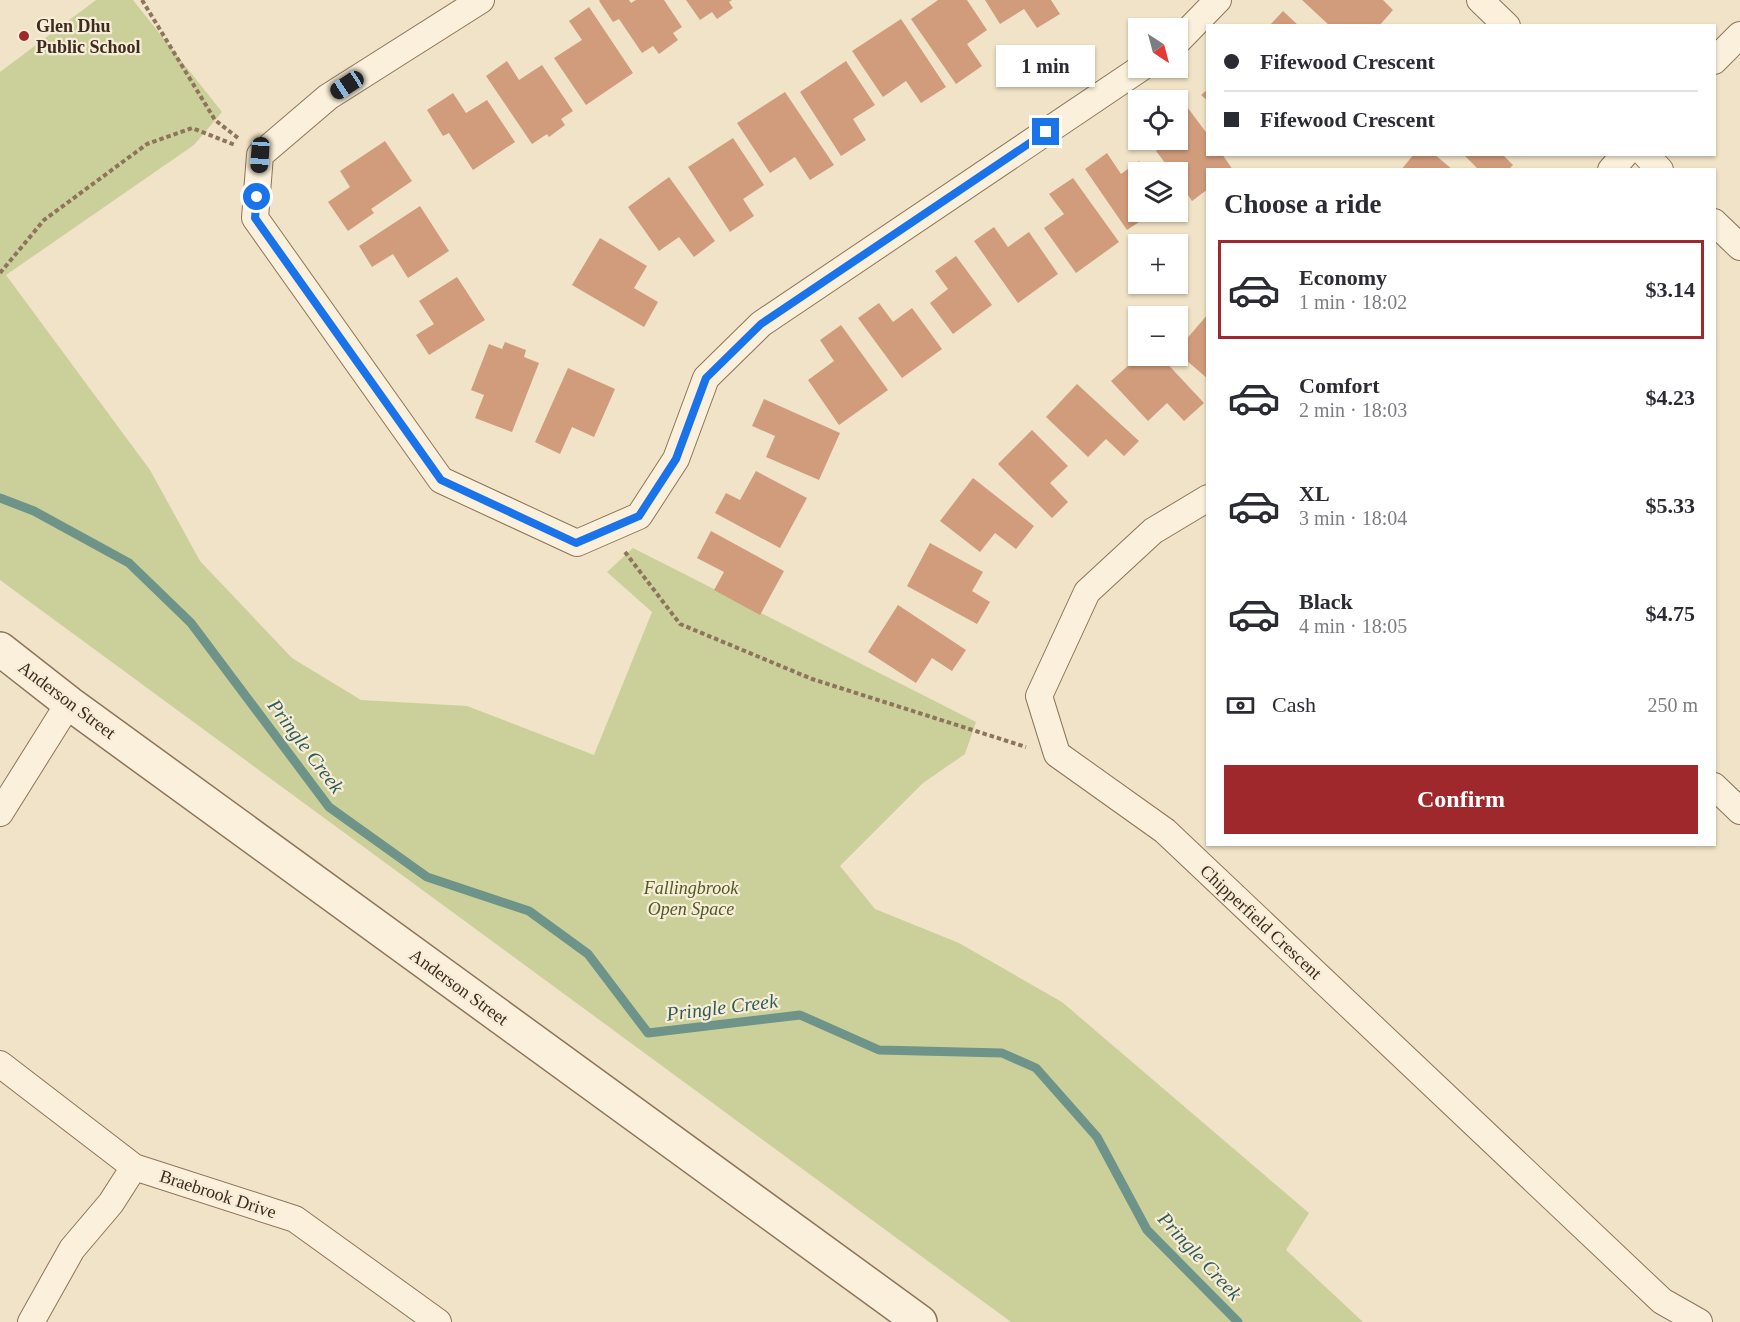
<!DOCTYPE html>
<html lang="en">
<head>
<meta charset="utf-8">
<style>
	:root { --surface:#fff; --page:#f2f2f3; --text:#2b2b33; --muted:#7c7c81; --line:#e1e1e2; --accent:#9f282d }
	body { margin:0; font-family:"Times New Roman",serif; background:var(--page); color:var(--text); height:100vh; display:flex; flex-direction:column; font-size:22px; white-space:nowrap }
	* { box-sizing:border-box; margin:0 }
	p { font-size:20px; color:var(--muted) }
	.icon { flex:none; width:33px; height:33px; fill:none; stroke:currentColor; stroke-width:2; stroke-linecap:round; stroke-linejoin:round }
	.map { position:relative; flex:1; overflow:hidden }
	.details { position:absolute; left:1206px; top:168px; width:510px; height:678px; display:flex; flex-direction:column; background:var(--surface); border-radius:0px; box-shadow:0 2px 4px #0004 }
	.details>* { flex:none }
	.guide { position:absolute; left:1206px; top:24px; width:510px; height:132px; border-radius:0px; box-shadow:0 2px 4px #0004; display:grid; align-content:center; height:132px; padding:0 18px; background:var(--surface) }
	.needle { width:39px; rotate:144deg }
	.buttons { position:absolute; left:1128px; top:18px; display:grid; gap:12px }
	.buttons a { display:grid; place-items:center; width:60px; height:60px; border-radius:0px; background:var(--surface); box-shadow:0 2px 4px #0004; font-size:30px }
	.end { position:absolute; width:27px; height:27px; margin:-14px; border:8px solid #1a73e8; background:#fff; box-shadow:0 0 0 3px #fff }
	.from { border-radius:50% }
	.bubble { position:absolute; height:42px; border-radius:0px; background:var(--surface); box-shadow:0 2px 4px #0004; font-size:20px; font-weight:800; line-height:42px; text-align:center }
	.car { position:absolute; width:18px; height:36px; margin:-18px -9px; border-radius:8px; box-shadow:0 0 4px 2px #0007; background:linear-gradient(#222 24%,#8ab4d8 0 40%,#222 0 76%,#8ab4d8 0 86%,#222 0) }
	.guide b { display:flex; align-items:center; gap:21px; height:57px; font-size:22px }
	.guide b+b { border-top:2px solid var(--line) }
	.guide i { width:15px; height:15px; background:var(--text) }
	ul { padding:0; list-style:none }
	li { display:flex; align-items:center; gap:18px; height:99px; margin:0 12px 9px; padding:0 6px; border:3px solid transparent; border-radius:0px }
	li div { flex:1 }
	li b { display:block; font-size:22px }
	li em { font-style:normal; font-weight:800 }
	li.on { border-color:var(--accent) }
	li>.icon { width:54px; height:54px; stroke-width:1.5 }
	h2 { padding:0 18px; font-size:27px; line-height:72px }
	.pay { display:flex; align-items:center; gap:15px; height:66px; padding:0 18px; font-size:22px }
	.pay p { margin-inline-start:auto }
	.button { display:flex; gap:12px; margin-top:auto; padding:12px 18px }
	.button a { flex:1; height:69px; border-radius:0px; background:var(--accent); color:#fff; font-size:24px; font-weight:800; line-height:69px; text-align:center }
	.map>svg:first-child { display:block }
	.green { fill:#cbd09a }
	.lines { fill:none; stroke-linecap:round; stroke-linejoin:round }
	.stream { stroke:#6e9389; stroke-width:9 }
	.building { fill:#d09c7c }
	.minor-casing { stroke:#8d745b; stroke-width:28 }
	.tertiary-casing { stroke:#8d745b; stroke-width:36 }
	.path { stroke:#8d745b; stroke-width:4; stroke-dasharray:4.5 3; stroke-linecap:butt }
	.minor { stroke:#faf0db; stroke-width:26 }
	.tertiary { stroke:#faf0db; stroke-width:33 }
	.route { stroke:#1a73e8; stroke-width:8 }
	.poi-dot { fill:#9f282d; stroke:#f7edd7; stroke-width:2 }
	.labels { text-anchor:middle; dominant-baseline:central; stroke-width:4.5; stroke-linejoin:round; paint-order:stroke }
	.poi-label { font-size:18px; font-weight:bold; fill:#3d2d20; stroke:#f7edd7; text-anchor:start }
	.street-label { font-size:18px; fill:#3d2d20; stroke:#f7edd7 }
	.park-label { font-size:18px; font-style:italic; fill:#4f5a25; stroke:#f7edd7 }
	.water-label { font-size:20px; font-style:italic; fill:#2e5d59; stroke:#f7edd7 }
</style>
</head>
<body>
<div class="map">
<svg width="1740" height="1322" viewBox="0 0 1740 1322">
	<rect width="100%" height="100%" fill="#f0e3c7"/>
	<path class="green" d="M96,0h37l89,112 -28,33 -188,130 144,195 50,91 92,97 69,42 106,6 127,49 58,-143 -45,-40 26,-24 343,174 -11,32 -42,29 -83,83 35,43 84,34 103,59 247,211 -23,37 77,72h-352l-1011,-742v-508z"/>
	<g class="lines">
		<path class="stream" d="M0,498l34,13 95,52 62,60 138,184 98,70 102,34 59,43 60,79 152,-18 79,35 123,3 34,15 61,69 50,93 91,92"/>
	</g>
	<path class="building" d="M600,0h29l2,3 5,-3h28l18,27 -9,6 5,7 -19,14 -6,-8 -11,7 -23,-34 -6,3 -14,-21z
		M686,0h46l-3,2 4,6 -16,11 -5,-7 -12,8z
		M938,0h29l20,30 -20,14 15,22 -26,18 -45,-65z
		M985,0h66l9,14 -23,14 -13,-19 -24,15z
		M1302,0h81l10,10 -14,16h-49z
		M589,7l44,66 -47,32 -32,-47 28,-18 -13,-19z
		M1283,11l16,15h-30z
		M901,19l45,68 -25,16 -15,-22 -23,16 -31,-46z
		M507,61l12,19 23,-15 31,46 -12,8 4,6 -16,12 -2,-3 -15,10 -46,-68z
		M846,61l29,44 -22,14 13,21 -25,16 -41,-64z
		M1208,89v12l-7,-6z
		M785,92l49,73 -24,15 -15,-23 -25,16 -33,-50z
		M453,93l13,20 21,-13 28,42 -42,28 -24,-37 -6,3 -16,-26z
		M1185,104l23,31v19h14l11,16h-25v19l-16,12 -14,-21v-8h-6l-16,-21 16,-11h6v-30z
		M733,138l31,47 -21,14 11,17 -24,16 -42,-65z
		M385,141l27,40 -41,28 3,4 -26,18 -20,-29 22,-15 -10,-16z
		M1107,153l14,21 18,-13 8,11h-9v40h16l-27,18 -42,-61z
		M1414,154h20l19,16h-52z
		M1463,154h39l11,11 -5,5h-29z
		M669,177l46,64 -21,16 -15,-20 -20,14 -31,-44z
		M1073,178l46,64 -43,31 -32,-45 20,-14 -15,-20z
		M420,206l29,45 -41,27 -15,-24 -21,13 -13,-21z
		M994,227l14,20 21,-15 29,42 -40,29 -44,-62z
		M600,238l47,28 -13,22 24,14 -14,25 -72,-42z
		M956,256l36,49 -39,29 -23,-31 18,-14 -13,-18z
		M457,277l28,43 -56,35 -13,-20 18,-11 -15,-23z
		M879,303l14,19 19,-14 30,41 -40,29 -44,-60z
		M1208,314v65l-30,-26v-4z
		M841,325l47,65 -49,35 -31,-45 26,-19 -14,-21z
		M505,342l21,8 -2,7 15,6 -27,69 -37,-14 9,-23 -13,-5 18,-46 13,5z
		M1139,356h21l44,47 -20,18 -17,-18 -19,18 -37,-40z
		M568,368l47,21 -21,48 -22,-10 -12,27 -25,-12z
		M1077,384l62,57 -15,15 -18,-17 -18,18 -42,-40z
		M764,399l76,34 -21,47 -53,-23 9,-21 -23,-10z
		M1032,430l36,36 -18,17 18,19 -16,16 -54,-54z
		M756,471l51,27 -27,50 -65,-35 11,-20 14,7z
		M973,478l61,48 -18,23 -21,-16 -15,19 -40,-31z
		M711,531l73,40 -24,44 -46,-25 10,-18 -27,-14z
		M930,543l53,29 -11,19 18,11 -13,22 -70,-38z
		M898,605l68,45 -14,21 -20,-13 -16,25 -48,-31z"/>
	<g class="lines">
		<g class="minor-casing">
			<path id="minor" d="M481,0l-153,97 -68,58 -5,63 186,262 136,63 62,-27 37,-57 30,-81 55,-54 380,-256
				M1480,0l27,26
				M1178,41l40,-41
				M1714,61l26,-26
				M1645,154l15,16
				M1611,170l14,-16
				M1714,222l26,25
				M1208,498l-55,33 -66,61 -48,104 18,58 108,77 497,470 37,21
				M1714,786l26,25
				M0,813l69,-110
				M0,1064l134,103 161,52 143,103
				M31,1322l41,-73 39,-46 23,-36"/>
		</g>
		<g class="tertiary-casing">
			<path id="tertiary" d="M0,649l69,54 851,619"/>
		</g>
		<path class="path" d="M142,0l73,120 23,18
			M0,273l44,-53 103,-76 45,-16 43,17
			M625,552l55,72 132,55 214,68"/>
		<use href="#minor" class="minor"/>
		<use href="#tertiary" class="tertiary"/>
	</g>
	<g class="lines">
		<path class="route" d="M257,197l-2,21 186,262 135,63 63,-27 37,-57 30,-81 55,-54 285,-192"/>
	</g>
	<circle class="poi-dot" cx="24" cy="36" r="6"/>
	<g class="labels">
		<g class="poi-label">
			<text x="36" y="26">Glen Dhu<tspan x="36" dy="21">Public School</tspan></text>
		</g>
		<g class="street-label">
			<text transform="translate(67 700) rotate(37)">Anderson Street</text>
			<text transform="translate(1261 922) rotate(43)">Chipperfield Crescent</text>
			<text transform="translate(459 987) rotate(36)">Anderson Street</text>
			<text transform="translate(218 1194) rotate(18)">Braebrook Drive</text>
		</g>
		<g class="park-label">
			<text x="691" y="888">Fallingbrook<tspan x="691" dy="21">Open Space</tspan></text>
		</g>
		<g class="water-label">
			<text transform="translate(306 746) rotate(53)">Pringle Creek</text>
			<text transform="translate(722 1007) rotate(-7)">Pringle Creek</text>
			<text transform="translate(1200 1256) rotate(47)">Pringle Creek</text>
		</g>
	</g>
</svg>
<div class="buttons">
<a><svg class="needle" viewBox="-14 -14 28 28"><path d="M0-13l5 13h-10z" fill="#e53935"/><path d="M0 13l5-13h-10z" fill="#7c7c81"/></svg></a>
<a><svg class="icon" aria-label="locate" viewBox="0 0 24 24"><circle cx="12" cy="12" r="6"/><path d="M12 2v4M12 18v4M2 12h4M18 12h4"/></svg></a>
<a><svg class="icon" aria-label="layers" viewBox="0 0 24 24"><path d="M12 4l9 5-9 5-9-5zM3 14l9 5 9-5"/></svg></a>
<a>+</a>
<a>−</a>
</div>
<i class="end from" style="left:257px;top:197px"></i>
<i class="end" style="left:1046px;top:132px"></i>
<div class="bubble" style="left:996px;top:45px;width:99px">1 min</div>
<i class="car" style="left:347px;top:85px;rotate:237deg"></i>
<i class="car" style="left:260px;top:155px;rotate:184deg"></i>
<div class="guide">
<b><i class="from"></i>Fifewood Crescent</b>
<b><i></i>Fifewood Crescent</b>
</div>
<section class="details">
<h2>Choose a ride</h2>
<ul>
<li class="on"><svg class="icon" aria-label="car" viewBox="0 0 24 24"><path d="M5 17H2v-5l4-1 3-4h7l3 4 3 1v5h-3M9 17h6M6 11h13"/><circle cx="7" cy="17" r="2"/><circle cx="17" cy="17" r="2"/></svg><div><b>Economy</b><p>1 min · 18:02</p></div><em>$3.14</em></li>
<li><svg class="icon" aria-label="car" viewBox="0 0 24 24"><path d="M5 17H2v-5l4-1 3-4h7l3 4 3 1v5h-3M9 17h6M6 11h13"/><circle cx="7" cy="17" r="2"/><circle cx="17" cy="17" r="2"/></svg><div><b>Comfort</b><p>2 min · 18:03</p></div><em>$4.23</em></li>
<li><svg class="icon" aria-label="car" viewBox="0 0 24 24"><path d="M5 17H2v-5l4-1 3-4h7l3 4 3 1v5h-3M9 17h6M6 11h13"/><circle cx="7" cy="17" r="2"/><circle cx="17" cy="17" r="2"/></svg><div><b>XL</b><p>3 min · 18:04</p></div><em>$5.33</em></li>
<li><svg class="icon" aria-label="car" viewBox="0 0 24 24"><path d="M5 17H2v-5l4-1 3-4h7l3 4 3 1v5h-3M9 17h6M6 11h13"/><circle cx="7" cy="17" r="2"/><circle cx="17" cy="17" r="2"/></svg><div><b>Black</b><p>4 min · 18:05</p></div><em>$4.75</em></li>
</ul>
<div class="pay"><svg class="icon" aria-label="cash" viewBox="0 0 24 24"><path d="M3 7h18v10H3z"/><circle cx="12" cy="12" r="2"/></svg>Cash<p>250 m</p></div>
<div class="button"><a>Confirm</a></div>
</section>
</div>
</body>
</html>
